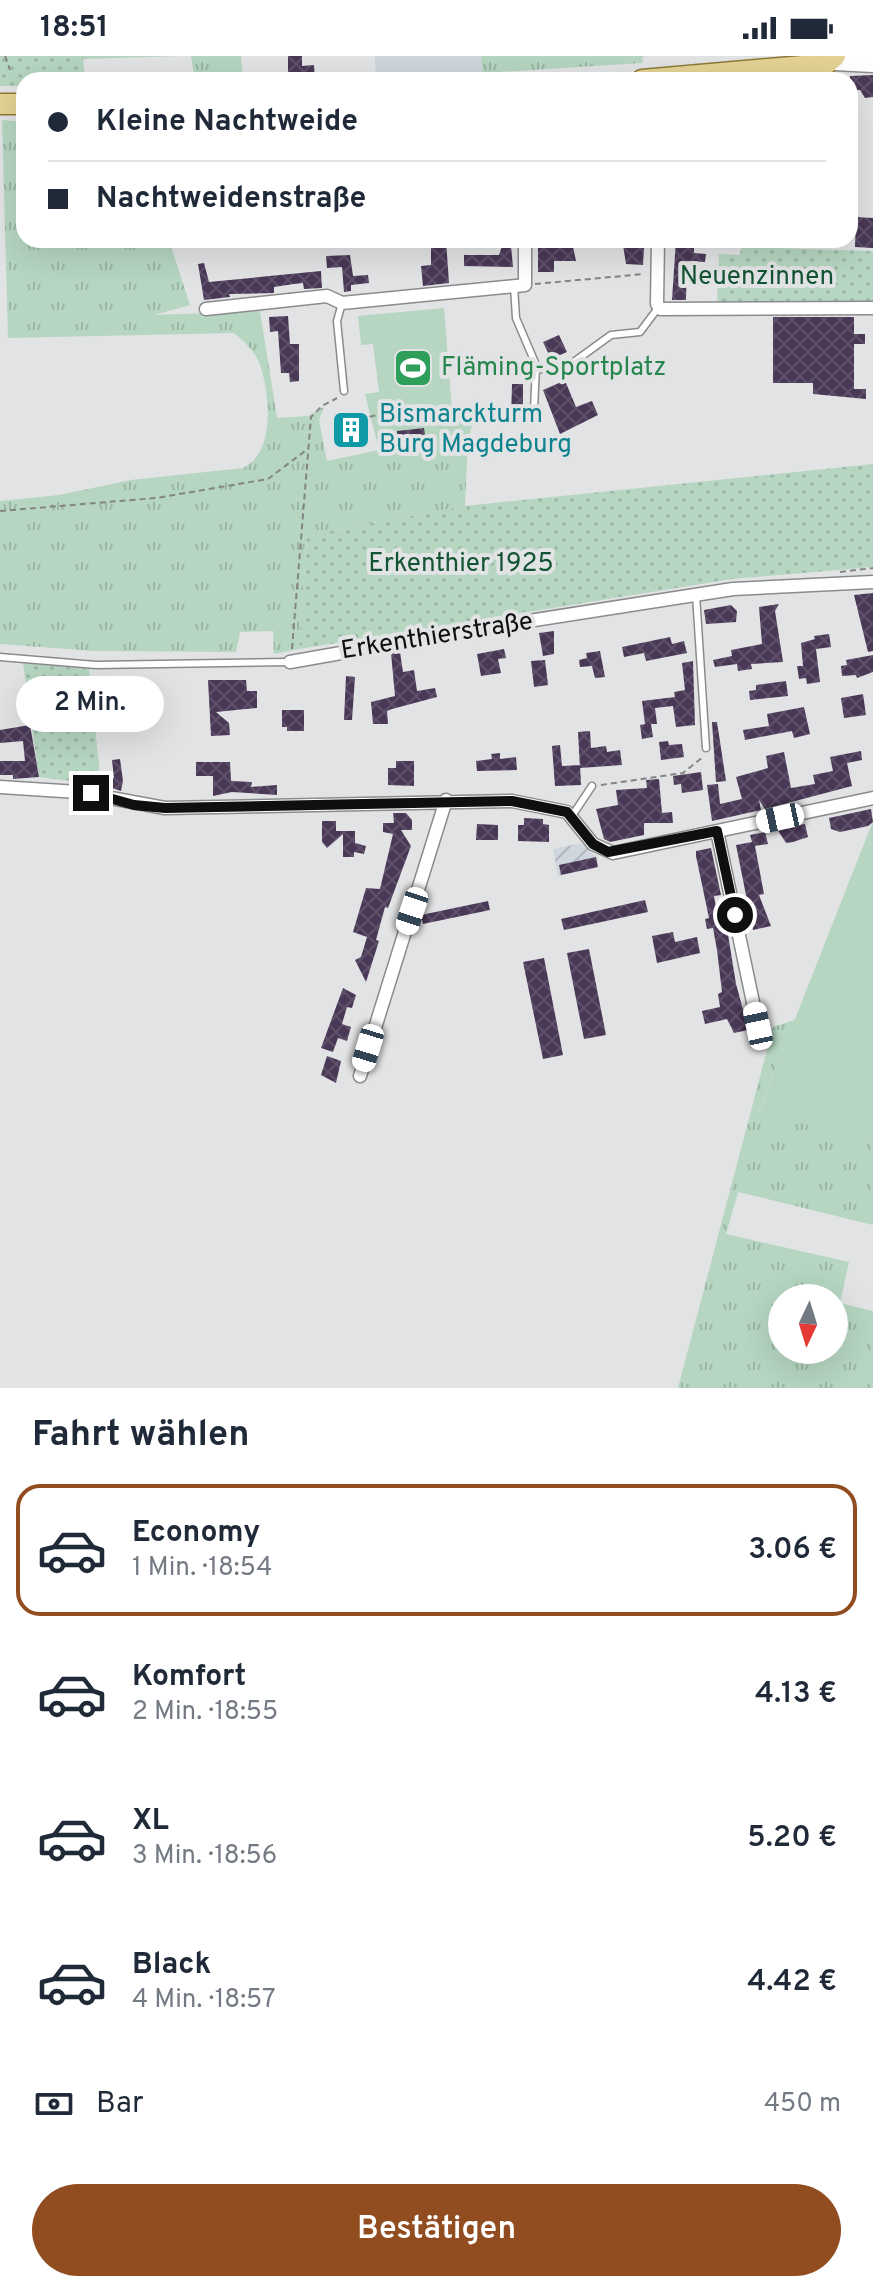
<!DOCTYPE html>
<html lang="de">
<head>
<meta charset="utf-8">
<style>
	:root { --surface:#fff; --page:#f6f6f7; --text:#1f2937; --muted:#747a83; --line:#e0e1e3; --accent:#914d1f }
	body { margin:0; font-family:Overpass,sans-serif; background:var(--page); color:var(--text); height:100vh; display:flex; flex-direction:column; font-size:30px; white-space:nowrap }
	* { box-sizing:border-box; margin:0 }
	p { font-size:26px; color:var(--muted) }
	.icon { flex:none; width:44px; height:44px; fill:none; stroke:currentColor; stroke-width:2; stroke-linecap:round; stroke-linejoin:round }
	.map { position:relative; height:1332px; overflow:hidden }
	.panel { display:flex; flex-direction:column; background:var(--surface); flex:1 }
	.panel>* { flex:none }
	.guide { position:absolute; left:16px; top:16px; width:842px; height:176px; border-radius:24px; box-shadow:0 8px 32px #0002; display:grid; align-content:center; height:176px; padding:0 32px; background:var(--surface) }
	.needle { width:52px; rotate:184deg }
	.tools { position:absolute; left:768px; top:1228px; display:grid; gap:16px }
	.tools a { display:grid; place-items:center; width:80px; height:80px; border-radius:50%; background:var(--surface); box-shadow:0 8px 32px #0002; font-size:40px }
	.end { position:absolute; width:36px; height:36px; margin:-18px; border:10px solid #0e0f0f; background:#fff; box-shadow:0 0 0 4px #fff }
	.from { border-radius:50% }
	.bubble { position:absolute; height:56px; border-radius:28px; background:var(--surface); box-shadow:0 8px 32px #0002; font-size:26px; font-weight:600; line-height:56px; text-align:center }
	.car { position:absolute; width:24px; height:48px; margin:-24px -12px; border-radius:10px; box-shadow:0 0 6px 2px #0007; background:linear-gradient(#fff 24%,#345 0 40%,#fff 0 76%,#345 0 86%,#fff 0) }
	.guide b { display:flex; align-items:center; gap:28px; height:76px; font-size:30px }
	.guide b+b { border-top:2px solid var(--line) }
	.guide i { width:20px; height:20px; background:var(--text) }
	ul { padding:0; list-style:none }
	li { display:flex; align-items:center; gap:24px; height:132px; margin:0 16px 12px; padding:0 16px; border:4px solid transparent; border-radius:24px }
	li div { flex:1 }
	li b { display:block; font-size:30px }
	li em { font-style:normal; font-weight:600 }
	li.current { border-color:var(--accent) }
	li>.icon { width:72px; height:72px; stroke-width:1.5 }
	h2 { padding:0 32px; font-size:36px; line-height:96px }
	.pay { display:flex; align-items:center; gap:20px; height:88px; padding:0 32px; font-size:30px }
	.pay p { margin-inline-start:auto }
	.button { display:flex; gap:16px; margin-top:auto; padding:16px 32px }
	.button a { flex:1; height:92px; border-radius:48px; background:var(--accent); color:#fff; font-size:32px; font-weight:600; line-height:92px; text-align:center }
	.status { display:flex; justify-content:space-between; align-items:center; height:56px; padding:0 40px; background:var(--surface); direction:ltr }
	.status svg { height:22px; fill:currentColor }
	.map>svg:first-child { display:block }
	.built { fill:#d0d6dd }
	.industrial { fill:url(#industrial-furrows) }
	.grass { fill:url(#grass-tufts); fill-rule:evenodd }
	.garden { fill:url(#garden-dots) }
	.pitch { fill:#b6d6c1 }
	.building { fill:url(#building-cross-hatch) }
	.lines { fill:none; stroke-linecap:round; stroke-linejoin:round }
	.lane-casing { stroke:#8a8b8c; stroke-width:9 }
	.street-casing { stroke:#8a8b8c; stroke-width:15 }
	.secondary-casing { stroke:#8a8b8c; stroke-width:21 }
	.primary-casing { stroke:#8d7b37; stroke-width:23 }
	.path { stroke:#838484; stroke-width:2; stroke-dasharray:6 4; stroke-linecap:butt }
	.lane { stroke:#fff; stroke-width:6 }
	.street { stroke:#fff; stroke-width:12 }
	.secondary { stroke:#fff; stroke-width:18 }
	.primary { stroke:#e4d394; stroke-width:20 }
	.route { stroke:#0e0f0f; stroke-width:10 }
	.labels { text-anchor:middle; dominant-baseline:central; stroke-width:8; stroke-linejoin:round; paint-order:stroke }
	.park-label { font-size:26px; fill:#125434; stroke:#e2e3e4 }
	.leisure-label { font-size:26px; fill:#27864d; stroke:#e2e3e4; text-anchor:start }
	.culture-label { font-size:26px; fill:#0d838f; stroke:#e2e3e4; text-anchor:start }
	.street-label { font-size:26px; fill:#0e0f0f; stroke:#e2e3e4 }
</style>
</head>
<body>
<div class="status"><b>18:51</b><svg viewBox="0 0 49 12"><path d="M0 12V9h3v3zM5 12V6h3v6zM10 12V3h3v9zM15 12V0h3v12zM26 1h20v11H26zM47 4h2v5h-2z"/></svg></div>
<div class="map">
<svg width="873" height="1332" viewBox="0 0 873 1332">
	<defs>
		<pattern id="industrial-furrows" width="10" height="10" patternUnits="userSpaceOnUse" patternTransform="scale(2)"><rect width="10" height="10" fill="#d0d6dd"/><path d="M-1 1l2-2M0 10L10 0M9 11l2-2" fill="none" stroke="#b1b6bc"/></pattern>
		<pattern id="grass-tufts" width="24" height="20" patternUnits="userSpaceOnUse" patternTransform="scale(2)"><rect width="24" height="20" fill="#b6d6c1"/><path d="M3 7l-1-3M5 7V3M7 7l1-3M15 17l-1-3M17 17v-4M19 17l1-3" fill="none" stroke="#9bb6a5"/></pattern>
		<pattern id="garden-dots" width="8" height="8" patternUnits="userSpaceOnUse" patternTransform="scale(2)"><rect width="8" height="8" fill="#b6d6c1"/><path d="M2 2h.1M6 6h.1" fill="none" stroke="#9bb6a5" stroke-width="1.8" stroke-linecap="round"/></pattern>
		<pattern id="building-cross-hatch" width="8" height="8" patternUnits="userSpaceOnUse" patternTransform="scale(2)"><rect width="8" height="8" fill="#4a3857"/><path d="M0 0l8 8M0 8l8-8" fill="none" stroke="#60516a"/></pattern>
	</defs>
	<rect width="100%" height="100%" fill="#e2e3e4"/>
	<path class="built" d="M375,0h106l1,17 -106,7z"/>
	<path class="industrial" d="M582,787l14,14 2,10 -40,9 -5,-27z"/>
	<path class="grass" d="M191,0h50l2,24h-48z
		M481,0h162l-1,7 -160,10z
		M2,64l22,2v118h145l21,65 -36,10 106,-4 17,107 31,-2 16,-9 -5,13 8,41 52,-11 89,-9 -3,65 -158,29 -8,114 -25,5 -1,-23 -33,1 -4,20 -142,-1 -94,-7v-143l59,-6 72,-15 112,-12c32,-15 27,-71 18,-100 -5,-16 -15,-25 -27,-35l-226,5z
		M795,964l-37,92 115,28v85l-135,-33 -12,42 123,28 -9,41 33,8v77h-195l95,-361zM782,1242h52v52h-52z"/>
	<path class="garden" d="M0,0h180l-97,3 2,21h-61v6h-24z
		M741,191l132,4v54l-156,1 2,-52 21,1z
		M873,408v103l-141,12 -433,70 8,-114 158,-29z
		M23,607l66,6 12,116 -62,-8z"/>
	<path class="pitch" d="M444,252l8,102 21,10 -5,21 -89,9 -14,-56 14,-2 -6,-48 -12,1 -3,-29z
		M873,765v319l-115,-27z"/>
	<path class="building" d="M288,0h14v10l12,-1 1,15h-27z
		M873,19v22l-8,1 -5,-8h-10v-14z
		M856,161l17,1v30l-18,-1z
		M431,184h15l3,43 -26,3 -2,-20 10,-1z
		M538,184l34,2 4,19h-22v11h-16z
		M676,184h18v13l12,1 -1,8 -18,-1 -1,39h-14z
		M623,189l21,3 -1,17 -17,-1z
		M502,190h9l2,21 -49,-1v-11h35z
		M350,199l3,21 15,-1 1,8 -18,2v6l-7,1 -2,-25 -15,1 -1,-12z
		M204,207l5,19 112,-11 1,17 -18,1 -1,-6 -9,1 -20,3v6l-45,1 1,3 -26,3 -6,-36z
		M288,260l2,28h9v37l-9,1 -1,-9h-8l-3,-42 -8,1 -1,-15z
		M773,261h81v17h11v10h-11v45h12v10l-53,-5v-11h-40z
		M559,279l8,17 -16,7 -8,-17z
		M559,327h7l10,24 16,-6 6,14 -38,19 -17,-44z
		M512,328h11v34h-12z
		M424,372l2,13 -28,3 -1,-13z
		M873,537v58l-5,1 -14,-57z
		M779,548l-4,7 8,51 -32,2 1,5 -14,2 -1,-7 -22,3 -2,-7 19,-4 -1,-6 31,-6 -3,-37z
		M731,549l6,6 -1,11 -30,2 -2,-14z
		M554,575v23l-11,2 -4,-23z
		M829,578l2,13 -15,2 4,33 -13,2 -1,-6 -7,1 -2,-13h6l-2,-23 14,-4 -1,-3z
		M670,581l2,7 12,-3 3,12 -41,8 -2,-8 -20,4 -2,-10z
		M504,593l2,9 -8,1 3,14 -20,3 -4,-22z
		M600,595l5,26 -10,1 -3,-12 -12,1 -1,-7 8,-2 -1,-5z
		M400,596l3,20 11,-2 3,21 18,-3 2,9 -45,12 -5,2 1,13h-15l-2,-22 24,-6 -4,-43z
		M873,599v17l-16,6 -1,-3 -14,1 -1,-10 6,-1 -1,-5z
		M545,604l3,25 -14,2 -3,-26z
		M693,605l2,64 -19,2 -3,-21 -18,2 2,16h-6l2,13 -11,2 -2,-14 5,-1 -3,-23 33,-4 -1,-5 11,-2 -3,-27z
		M346,620l9,1 -3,43h-8z
		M208,624h38l1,11h10v17l-41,4 13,11 1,12 -19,1z
		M786,625l2,15 -38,4 -1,-9 7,-1v-5z
		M114,633l1,19 -20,2v-19z
		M863,638l3,21 -22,3 -3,-20z
		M804,651l6,27 -16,4 -2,-7 -47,9 -2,-10 26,-4 -2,-12z
		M282,654h22v21h-17v-4h-5z
		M712,666h5l9,59 -10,1z
		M30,669l9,52 -26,2v-4h-13v-14h25l-2,-20 -23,2v-13z
		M590,675l1,17 15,-2 1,6 13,-2 2,15 -42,3 -2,-36z
		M668,685l1,4 13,-1 2,13 -23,3 -2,-18z
		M560,689l2,21 18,-1 1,20 -26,1 -3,-40z
		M861,695l1,9 -15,3 5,23 -87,23 -6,-9 2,10 -49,11 -5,-36 11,-1 2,20 22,-5 -6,-22 32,-9 -2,-12 18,-4 7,36 24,-4 -2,-9 20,-4 -3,-14z
		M500,697v6l16,-2 1,13 -40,1 -1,-10 16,-2 -1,-5z
		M120,703l3,22 -2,10 -18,-6 2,-9 9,2 -2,-18z
		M396,705h18v25l-26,-1v-17h8z
		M196,706h34l1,19 21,1 -1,5 26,-2v10l-45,-3 -19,4v-20h-17z
		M701,716l2,18 -21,3 -1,-9 -7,1 -1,-9z
		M659,723l3,34 10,-1 1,11h-29v12l-34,7 -6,-3 -8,-30 22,-4 -2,-15 31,-2 -1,-8z
		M871,753l2,13 -5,4 -28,6 -9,-3 -2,-11z
		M393,757h13l6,7v10h-11l10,16 -23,62 -3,-1 -9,33 3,1 -13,41 -11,-22 6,-3 6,-20 -14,-5 13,-44 14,1 13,-55 -10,-2v-9h11z
		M524,762l19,1v5l6,1v17l-31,-1v-16h6z
		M322,765h14v10h19v12l11,3 -2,8 -10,-2v5h-11v-23l-16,14 -5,-6z
		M477,768l21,1v15h-22z
		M805,768l3,13 -15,5 -7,1 -9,-14z
		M765,776l3,12 -13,2 9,48 -5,1 12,31 -18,4 -17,-85 16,-3 -2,-7z
		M711,792l10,47 -7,1 4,22 7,-2 11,68 11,40 1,6 -14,3 -7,-14 -22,5 -3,-13 18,-4 -2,-13 4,-2 -5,-42 -4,-22 -6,1 -2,-10 4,-1 -13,-62v-5z
		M596,801l2,10 -37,8 -2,-10z
		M645,844l3,12 -84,18 -3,-11z
		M488,845l2,9 -67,14 -2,-9z
		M673,876l2,10 22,-5 3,16 -43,10 -5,-27z
		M589,893l17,86 -22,4 -17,-86z
		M544,902l19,97 -20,4 -20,-97z
		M343,932l13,7 -4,13 -5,-1 -5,17 9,3 -4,14 -9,-3 -5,14 -12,-4z
		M327,1000l14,5 -5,22 -15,-8z"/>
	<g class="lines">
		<g class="lane-casing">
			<path id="lane" d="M514,230l2,32 20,47 -2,45
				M342,247l-5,18 7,70
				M536,314l35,-6 40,-29 29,-3 18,-24
				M696,539l10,153
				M0,601l96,8 194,-3
				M572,760l20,-30"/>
		</g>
		<g class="street-casing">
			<path id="street" d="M658,184l-1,64 3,5 213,-1
				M206,253l121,-13 15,7 183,-18v-45
				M290,606l181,-32 262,-41 140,-7
				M0,731l78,5 87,16 347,-7 55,11 26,32 20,9 260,-55
				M717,775l41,195
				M360,1020l86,-276"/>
		</g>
		<g class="secondary-casing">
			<path id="secondary" d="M834,5l39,2"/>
		</g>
		<g class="primary-casing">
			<path id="primary" d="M642,24l184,-16 9,-8
				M0,48h24"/>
		</g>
		<path class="path" d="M5,0l5,14
			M535,228l109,-10
			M350,365l41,-9
			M342,389l25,-5 -5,-22
			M0,455l156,-13 112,-19 41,-31
			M840,516l33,-4
			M292,593l19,-232 11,-11 15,-8
			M601,729l82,-12 20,-16"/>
		<use href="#lane" class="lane"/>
		<use href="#street" class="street"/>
		<use href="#secondary" class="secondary"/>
		<use href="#primary" class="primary"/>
	</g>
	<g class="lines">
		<path class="route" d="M91,737l43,12 31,3 347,-7 55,11 26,32 15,8 109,-21 18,84"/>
	</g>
	<defs>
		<g id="stadium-square" transform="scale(2)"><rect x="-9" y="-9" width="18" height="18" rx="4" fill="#2e9e5b" stroke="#e2e3e4"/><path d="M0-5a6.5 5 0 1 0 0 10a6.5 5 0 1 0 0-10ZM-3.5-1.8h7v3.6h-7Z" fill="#fff"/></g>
		<g id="building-square" transform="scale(2)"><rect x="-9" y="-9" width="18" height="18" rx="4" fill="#0f9aa8" stroke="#e2e3e4"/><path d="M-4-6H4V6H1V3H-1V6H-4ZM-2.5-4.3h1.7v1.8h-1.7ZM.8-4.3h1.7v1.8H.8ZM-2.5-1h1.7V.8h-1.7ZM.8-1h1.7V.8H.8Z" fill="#fff"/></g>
	</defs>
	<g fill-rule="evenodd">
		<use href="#stadium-square" x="413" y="312"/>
		<use href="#building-square" x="351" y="374"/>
	</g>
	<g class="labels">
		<g class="park-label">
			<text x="757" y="221">Neuenzinnen</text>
			<text x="461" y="508">Erkenthier 1925</text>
		</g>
		<g class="leisure-label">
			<text x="441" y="312">Fläming-Sportplatz</text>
		</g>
		<g class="culture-label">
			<text x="379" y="359">Bismarckturm<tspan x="379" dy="30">Burg Magdeburg</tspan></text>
		</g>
		<g class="street-label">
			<text transform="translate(437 581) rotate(-9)">Erkenthierstraße</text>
		</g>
	</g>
</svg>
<div class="tools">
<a><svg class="needle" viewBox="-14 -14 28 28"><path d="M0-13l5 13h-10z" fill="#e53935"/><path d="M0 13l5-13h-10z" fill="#747a83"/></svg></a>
</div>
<i class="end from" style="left:735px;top:859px"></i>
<i class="end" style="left:91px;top:737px"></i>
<div class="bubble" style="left:16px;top:620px;width:148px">2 Min.</div>
<i class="car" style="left:780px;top:762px;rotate:258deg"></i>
<i class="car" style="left:412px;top:855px;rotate:198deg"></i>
<i class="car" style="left:758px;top:970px;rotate:348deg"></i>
<i class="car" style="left:368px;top:992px;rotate:197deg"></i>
<div class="guide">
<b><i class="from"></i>Kleine Nachtweide</b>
<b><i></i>Nachtweidenstraße</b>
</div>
</div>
<section class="panel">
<h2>Fahrt wählen</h2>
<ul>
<li class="current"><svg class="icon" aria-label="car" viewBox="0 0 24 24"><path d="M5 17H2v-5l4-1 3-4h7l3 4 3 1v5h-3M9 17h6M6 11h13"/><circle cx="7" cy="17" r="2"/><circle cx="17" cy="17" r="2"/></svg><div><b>Economy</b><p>1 Min. · 18:54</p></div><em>3.06 €</em></li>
<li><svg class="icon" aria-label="car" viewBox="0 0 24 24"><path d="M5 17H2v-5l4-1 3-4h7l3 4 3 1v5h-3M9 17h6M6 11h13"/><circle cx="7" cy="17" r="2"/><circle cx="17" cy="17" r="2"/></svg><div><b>Komfort</b><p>2 Min. · 18:55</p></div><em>4.13 €</em></li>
<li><svg class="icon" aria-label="car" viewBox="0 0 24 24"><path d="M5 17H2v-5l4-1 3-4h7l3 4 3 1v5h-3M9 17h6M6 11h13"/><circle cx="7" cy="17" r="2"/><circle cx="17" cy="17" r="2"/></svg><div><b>XL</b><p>3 Min. · 18:56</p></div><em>5.20 €</em></li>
<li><svg class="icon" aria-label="car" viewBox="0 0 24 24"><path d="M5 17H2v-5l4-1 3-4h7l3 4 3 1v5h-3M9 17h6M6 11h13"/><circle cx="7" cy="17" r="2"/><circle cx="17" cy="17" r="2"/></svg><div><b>Black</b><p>4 Min. · 18:57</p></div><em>4.42 €</em></li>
</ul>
<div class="pay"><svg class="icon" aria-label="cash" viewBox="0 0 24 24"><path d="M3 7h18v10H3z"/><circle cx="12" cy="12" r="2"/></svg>Bar<p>450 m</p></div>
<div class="button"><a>Bestätigen</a></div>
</section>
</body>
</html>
